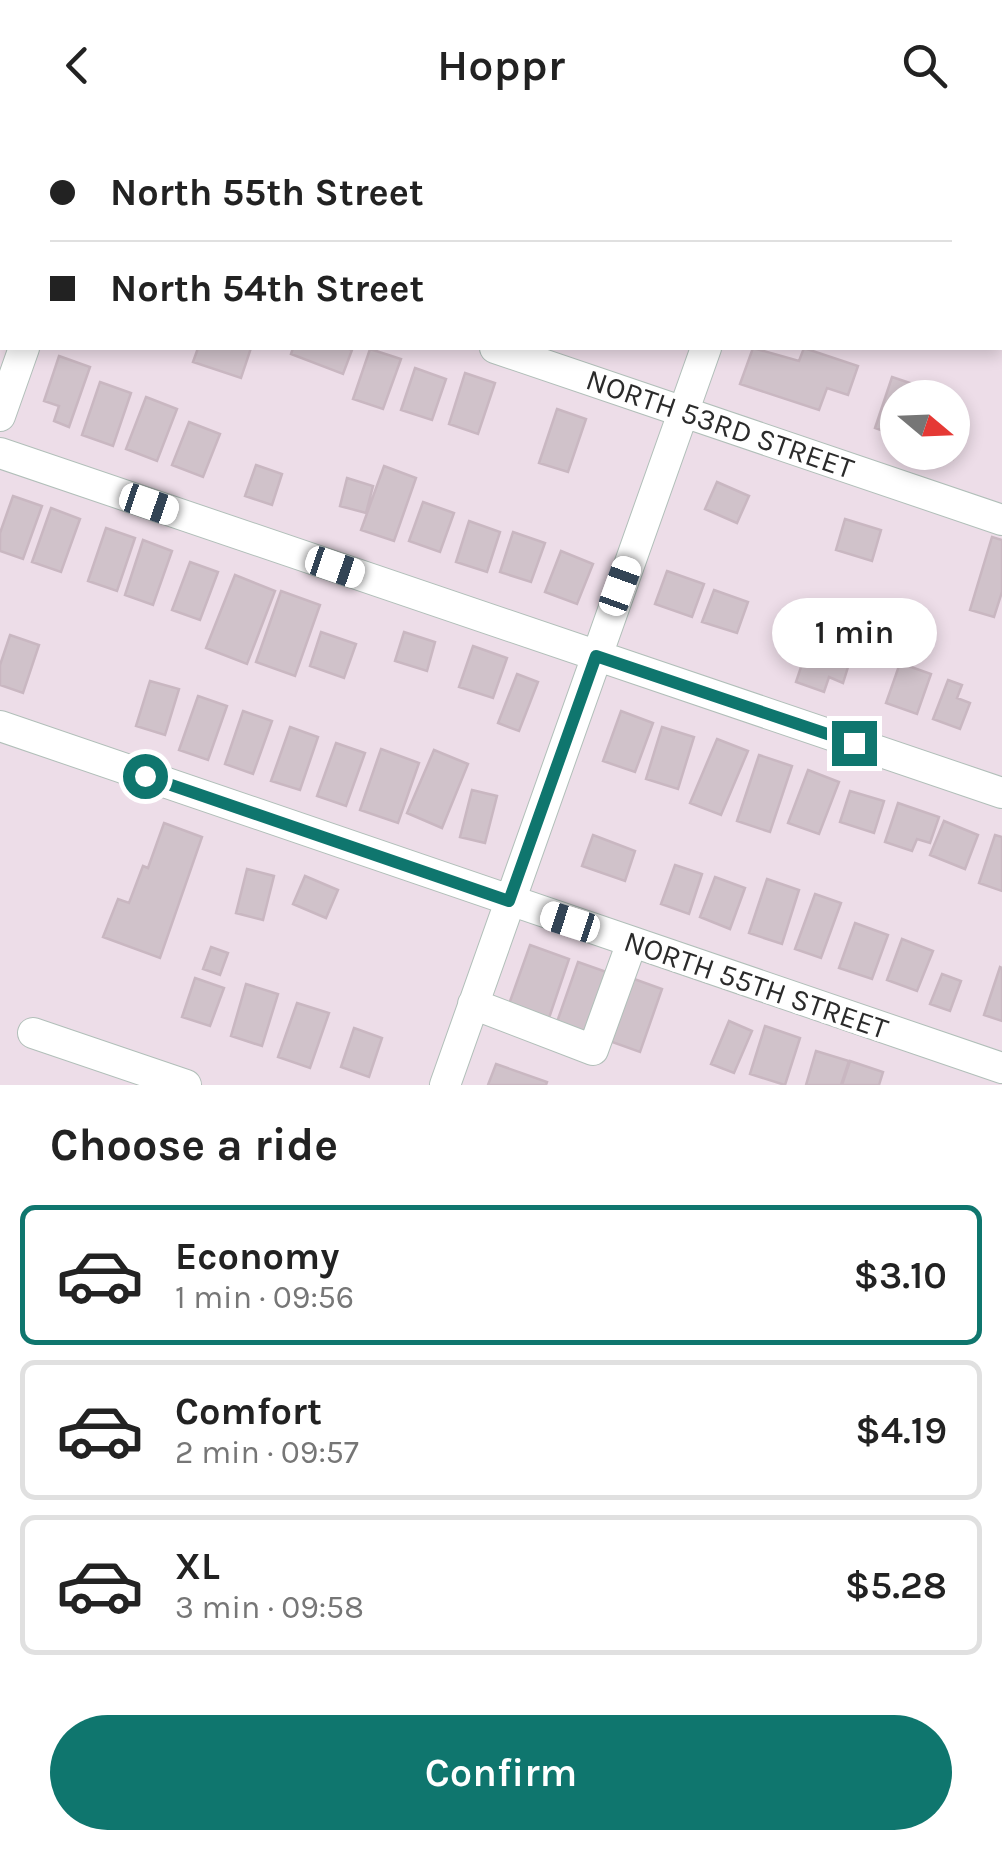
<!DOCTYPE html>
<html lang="en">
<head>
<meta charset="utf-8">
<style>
	:root { --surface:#fff; --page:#f6f6f6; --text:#222; --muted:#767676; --line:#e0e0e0; --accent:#0f766e }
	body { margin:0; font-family:Karla,sans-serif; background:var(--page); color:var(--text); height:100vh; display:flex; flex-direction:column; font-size:38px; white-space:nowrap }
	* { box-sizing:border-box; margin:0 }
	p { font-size:32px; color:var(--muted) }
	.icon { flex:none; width:55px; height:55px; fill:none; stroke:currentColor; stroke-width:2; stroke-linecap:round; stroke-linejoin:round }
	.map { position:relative; height:955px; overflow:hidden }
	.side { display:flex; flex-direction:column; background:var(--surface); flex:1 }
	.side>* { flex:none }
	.banner { position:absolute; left:0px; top:0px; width:1002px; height:220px; box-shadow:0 5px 15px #0003; display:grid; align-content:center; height:220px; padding:0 50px; background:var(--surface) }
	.needle { width:65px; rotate:109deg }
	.buttons { position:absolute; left:880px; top:250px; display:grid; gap:20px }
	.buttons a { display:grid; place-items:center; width:90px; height:90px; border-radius:50%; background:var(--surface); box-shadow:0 5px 15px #0003; font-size:50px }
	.end { position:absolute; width:45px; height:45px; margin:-22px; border:12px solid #0f766e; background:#fff; box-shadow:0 0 0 5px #fff }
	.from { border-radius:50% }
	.bubble { position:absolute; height:70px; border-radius:35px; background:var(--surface); box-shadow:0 5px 15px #0003; font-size:32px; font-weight:600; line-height:70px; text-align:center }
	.car { position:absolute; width:30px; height:60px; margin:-30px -15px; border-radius:12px; box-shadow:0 0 8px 2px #0007; background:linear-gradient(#fff 24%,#345 0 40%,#fff 0 76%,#345 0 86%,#fff 0) }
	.banner b { display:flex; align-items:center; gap:35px; height:95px; font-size:38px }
	.banner b+b { border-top:2px solid var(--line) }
	.banner i { width:25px; height:25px; background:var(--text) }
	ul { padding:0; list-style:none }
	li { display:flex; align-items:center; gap:30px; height:140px; margin:0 20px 15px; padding:0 30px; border:5px solid var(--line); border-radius:15px }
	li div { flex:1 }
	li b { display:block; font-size:38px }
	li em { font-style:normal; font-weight:600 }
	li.current { border-color:var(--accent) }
	li>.icon { width:90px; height:90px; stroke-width:1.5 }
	h2 { padding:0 50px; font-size:45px; line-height:120px }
	.cta { display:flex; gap:20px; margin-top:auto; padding:20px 50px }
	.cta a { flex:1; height:115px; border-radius:60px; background:var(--accent); color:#fff; font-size:40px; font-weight:600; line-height:115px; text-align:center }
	header { display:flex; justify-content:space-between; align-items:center; height:130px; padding:0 50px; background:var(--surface); font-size:45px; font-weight:600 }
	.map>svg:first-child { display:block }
	.building { fill:#d0c2ca; stroke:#c9b7c1; stroke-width:2.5 }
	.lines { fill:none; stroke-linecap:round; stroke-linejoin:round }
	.minor-casing { stroke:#b1bfb9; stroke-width:32 }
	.minor { stroke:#fff; stroke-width:30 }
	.route { stroke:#0f766e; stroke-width:12 }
	.labels { text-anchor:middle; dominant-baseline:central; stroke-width:8; stroke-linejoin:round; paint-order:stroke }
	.street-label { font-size:30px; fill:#2b2b2b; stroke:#fff }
</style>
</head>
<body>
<header><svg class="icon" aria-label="back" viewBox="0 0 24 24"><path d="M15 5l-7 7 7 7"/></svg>Hoppr<svg class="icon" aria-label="search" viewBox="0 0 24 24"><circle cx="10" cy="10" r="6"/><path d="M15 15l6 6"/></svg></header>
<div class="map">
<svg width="1002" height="955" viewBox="0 0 1002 955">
	<rect width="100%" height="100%" fill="#eddde8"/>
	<path class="building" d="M198,218h53l-10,30 -48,-16z
		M293,218h54l5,2 -9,24 -52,-20z
		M753,218l46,13 5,-13 54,18 -10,29 -21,-7 -8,22 -79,-26z
		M370,219l31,10 -18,50 -30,-10z
		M59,226l31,11 -21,60 -15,-6 5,-15 -15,-5z
		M415,238l31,11 -14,41 -31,-10z
		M465,243l30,10 -17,51 -29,-10z
		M892,247l39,13 -3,8h-30v38l-23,-8z
		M100,252l31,11 -18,53 -31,-11z
		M146,267l31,12 -20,52 -31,-12z
		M557,279l29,10 -18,53 -29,-9z
		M952,283l15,5 -14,41 -19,-7h18z
		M189,292l31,12 -17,43 -31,-12z
		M256,335l26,9 -10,31 -27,-9z
		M384,336l32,12 -22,63 -33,-11z
		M347,348l26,8 -7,27 -26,-7z
		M717,352l32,14 -12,27 -32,-14z
		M13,366l29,10 -19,53 -23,-8v-18z
		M423,372l31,11 -14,39 -31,-11z
		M51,378l29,11 -19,53 -29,-10z
		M845,389l36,11 -9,31 -36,-11z
		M469,391l31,11 -13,40 -31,-10z
		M106,398l29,10 -18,53 -29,-10z
		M513,402l32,11 -14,39 -31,-10z
		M992,407l10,3v52l-8,25 -24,-7z
		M143,410l29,11 -19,54 -28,-10z
		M561,421l32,13 -16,40 -32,-12z
		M190,432l28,10 -18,48 -28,-10z
		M667,441l37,13 -12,33 -37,-13z
		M235,445l40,16 -28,73 -41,-16z
		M714,460l34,12 -11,31 -35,-11z
		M281,461l39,14 -25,71 -39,-14z
		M321,502l35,12 -12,34 -34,-12z
		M404,502l31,10 -8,29 -32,-10z
		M10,505l29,10 -16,48 -23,-8v-20z
		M473,516l34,12 -14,40 -34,-11z
		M806,522l42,15 -5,16 -14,-6 -5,15 -28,-10z
		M900,533l31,11 -14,40 -31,-11z
		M517,544l21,8 -19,49 -21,-8z
		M948,550l14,5 -5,13 13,5 -10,26 -27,-10z
		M150,551l29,8 -14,46 -29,-9z
		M198,566l29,10 -19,54 -29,-10z
		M243,581l29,10 -19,53 -28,-10z
		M621,581l32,12 -18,49 -32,-11z
		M290,597l28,10 -18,53 -29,-9z
		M662,597l32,10 -16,52 -32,-10z
		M717,609l31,12 -27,64 -31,-12z
		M336,613l29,10 -19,53 -29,-10z
		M381,619l38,14 -21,60 -38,-13z
		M434,620l34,14 -26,64 -35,-15z
		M759,625l33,11 -22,66 -33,-11z
		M808,640l31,12 -20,52 -31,-11z
		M472,660l25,6 -12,47 -25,-6z
		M850,661l34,10 -10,32 -34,-11z
		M898,673l41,14 -9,26 -13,-4 -5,12 -27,-9z
		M944,691l34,14 -13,34 -35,-14z
		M164,693l38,14 -42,121 -57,-21 15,-38 11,4 14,-37 5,2z
		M593,705l42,16 -10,30 -43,-15z
		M995,705l7,2v54l-23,-8z
		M675,735l27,9 -13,40 -28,-10z
		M247,739l27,7 -11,44 -27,-7z
		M305,746l33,14 -12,28 -33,-14z
		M715,747l30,11 -15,41 -30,-12z
		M767,749l32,11 -17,54 -33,-11z
		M815,764l26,9 -20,55 -26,-9z
		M855,793l33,12 -16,44 -33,-11z
		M902,809l31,12 -16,40 -30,-11z
		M530,815l39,14 -21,62 -40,-14z
		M211,817l17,6 -8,22 -17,-6z
		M578,832l37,13 -21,60 -37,-13z
		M1000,837l2,1v53l-18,-6z
		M942,844l19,7 -11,30 -20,-7z
		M623,845l39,14 -22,63 -39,-14z
		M195,848l29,10 -14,38 -28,-9z
		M246,854l32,10 -16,52 -31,-10z
		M297,873l32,10 -19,55 -32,-11z
		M729,891l23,10 -18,42 -23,-9z
		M765,896l35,12 -15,47 -35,-11z
		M354,898l28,10 -13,39 -28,-10z
		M816,921l33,10 -8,24h-35z
		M850,931l33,11 -4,13h-37z
		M496,934l51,18 -1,3h-58z"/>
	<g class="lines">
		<g class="minor-casing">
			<path id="minor" d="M663,0l8,2
				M101,2l1,-2
				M782,2l1,-2
				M1000,114l2,1
				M495,218l507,172
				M0,286l24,-68
				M0,323l1002,340
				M0,596l1002,342
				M473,874l120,46 39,-108
				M33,903l153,52
				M445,955l261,-737"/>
		</g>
		<use href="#minor" class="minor"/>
	</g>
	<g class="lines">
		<path class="route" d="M145,646l364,125 87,-245 258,87"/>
	</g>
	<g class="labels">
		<g class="street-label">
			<text transform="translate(720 294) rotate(19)">NORTH 53RD STREET</text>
			<text transform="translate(756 855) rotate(19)">NORTH 55TH STREET</text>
		</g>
	</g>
</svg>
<div class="buttons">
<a><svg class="needle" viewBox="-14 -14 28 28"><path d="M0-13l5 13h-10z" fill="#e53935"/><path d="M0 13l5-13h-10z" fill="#767676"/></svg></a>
</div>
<i class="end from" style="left:145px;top:646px"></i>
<i class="end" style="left:854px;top:613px"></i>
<div class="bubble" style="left:772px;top:468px;width:165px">1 min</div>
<i class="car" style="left:149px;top:374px;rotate:109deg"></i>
<i class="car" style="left:335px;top:437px;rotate:109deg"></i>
<i class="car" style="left:620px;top:456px;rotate:20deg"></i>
<i class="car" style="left:570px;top:792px;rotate:288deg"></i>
<div class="banner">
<b><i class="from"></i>North 55th Street</b>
<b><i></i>North 54th Street</b>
</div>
</div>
<section class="side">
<h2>Choose a ride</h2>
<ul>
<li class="current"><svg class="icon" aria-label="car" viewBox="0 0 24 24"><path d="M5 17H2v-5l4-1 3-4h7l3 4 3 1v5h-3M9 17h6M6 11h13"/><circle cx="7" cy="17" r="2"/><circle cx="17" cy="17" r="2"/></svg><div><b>Economy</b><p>1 min · 09:56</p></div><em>$3.10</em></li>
<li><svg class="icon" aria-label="car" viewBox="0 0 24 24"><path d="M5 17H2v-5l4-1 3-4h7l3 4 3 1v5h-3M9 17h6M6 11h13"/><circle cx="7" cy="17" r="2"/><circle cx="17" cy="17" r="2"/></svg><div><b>Comfort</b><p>2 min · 09:57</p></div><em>$4.19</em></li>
<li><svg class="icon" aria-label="car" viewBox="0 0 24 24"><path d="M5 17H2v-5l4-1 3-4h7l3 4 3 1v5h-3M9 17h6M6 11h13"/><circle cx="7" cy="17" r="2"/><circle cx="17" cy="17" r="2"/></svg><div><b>XL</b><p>3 min · 09:58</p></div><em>$5.28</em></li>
</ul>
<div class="cta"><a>Confirm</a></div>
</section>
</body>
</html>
